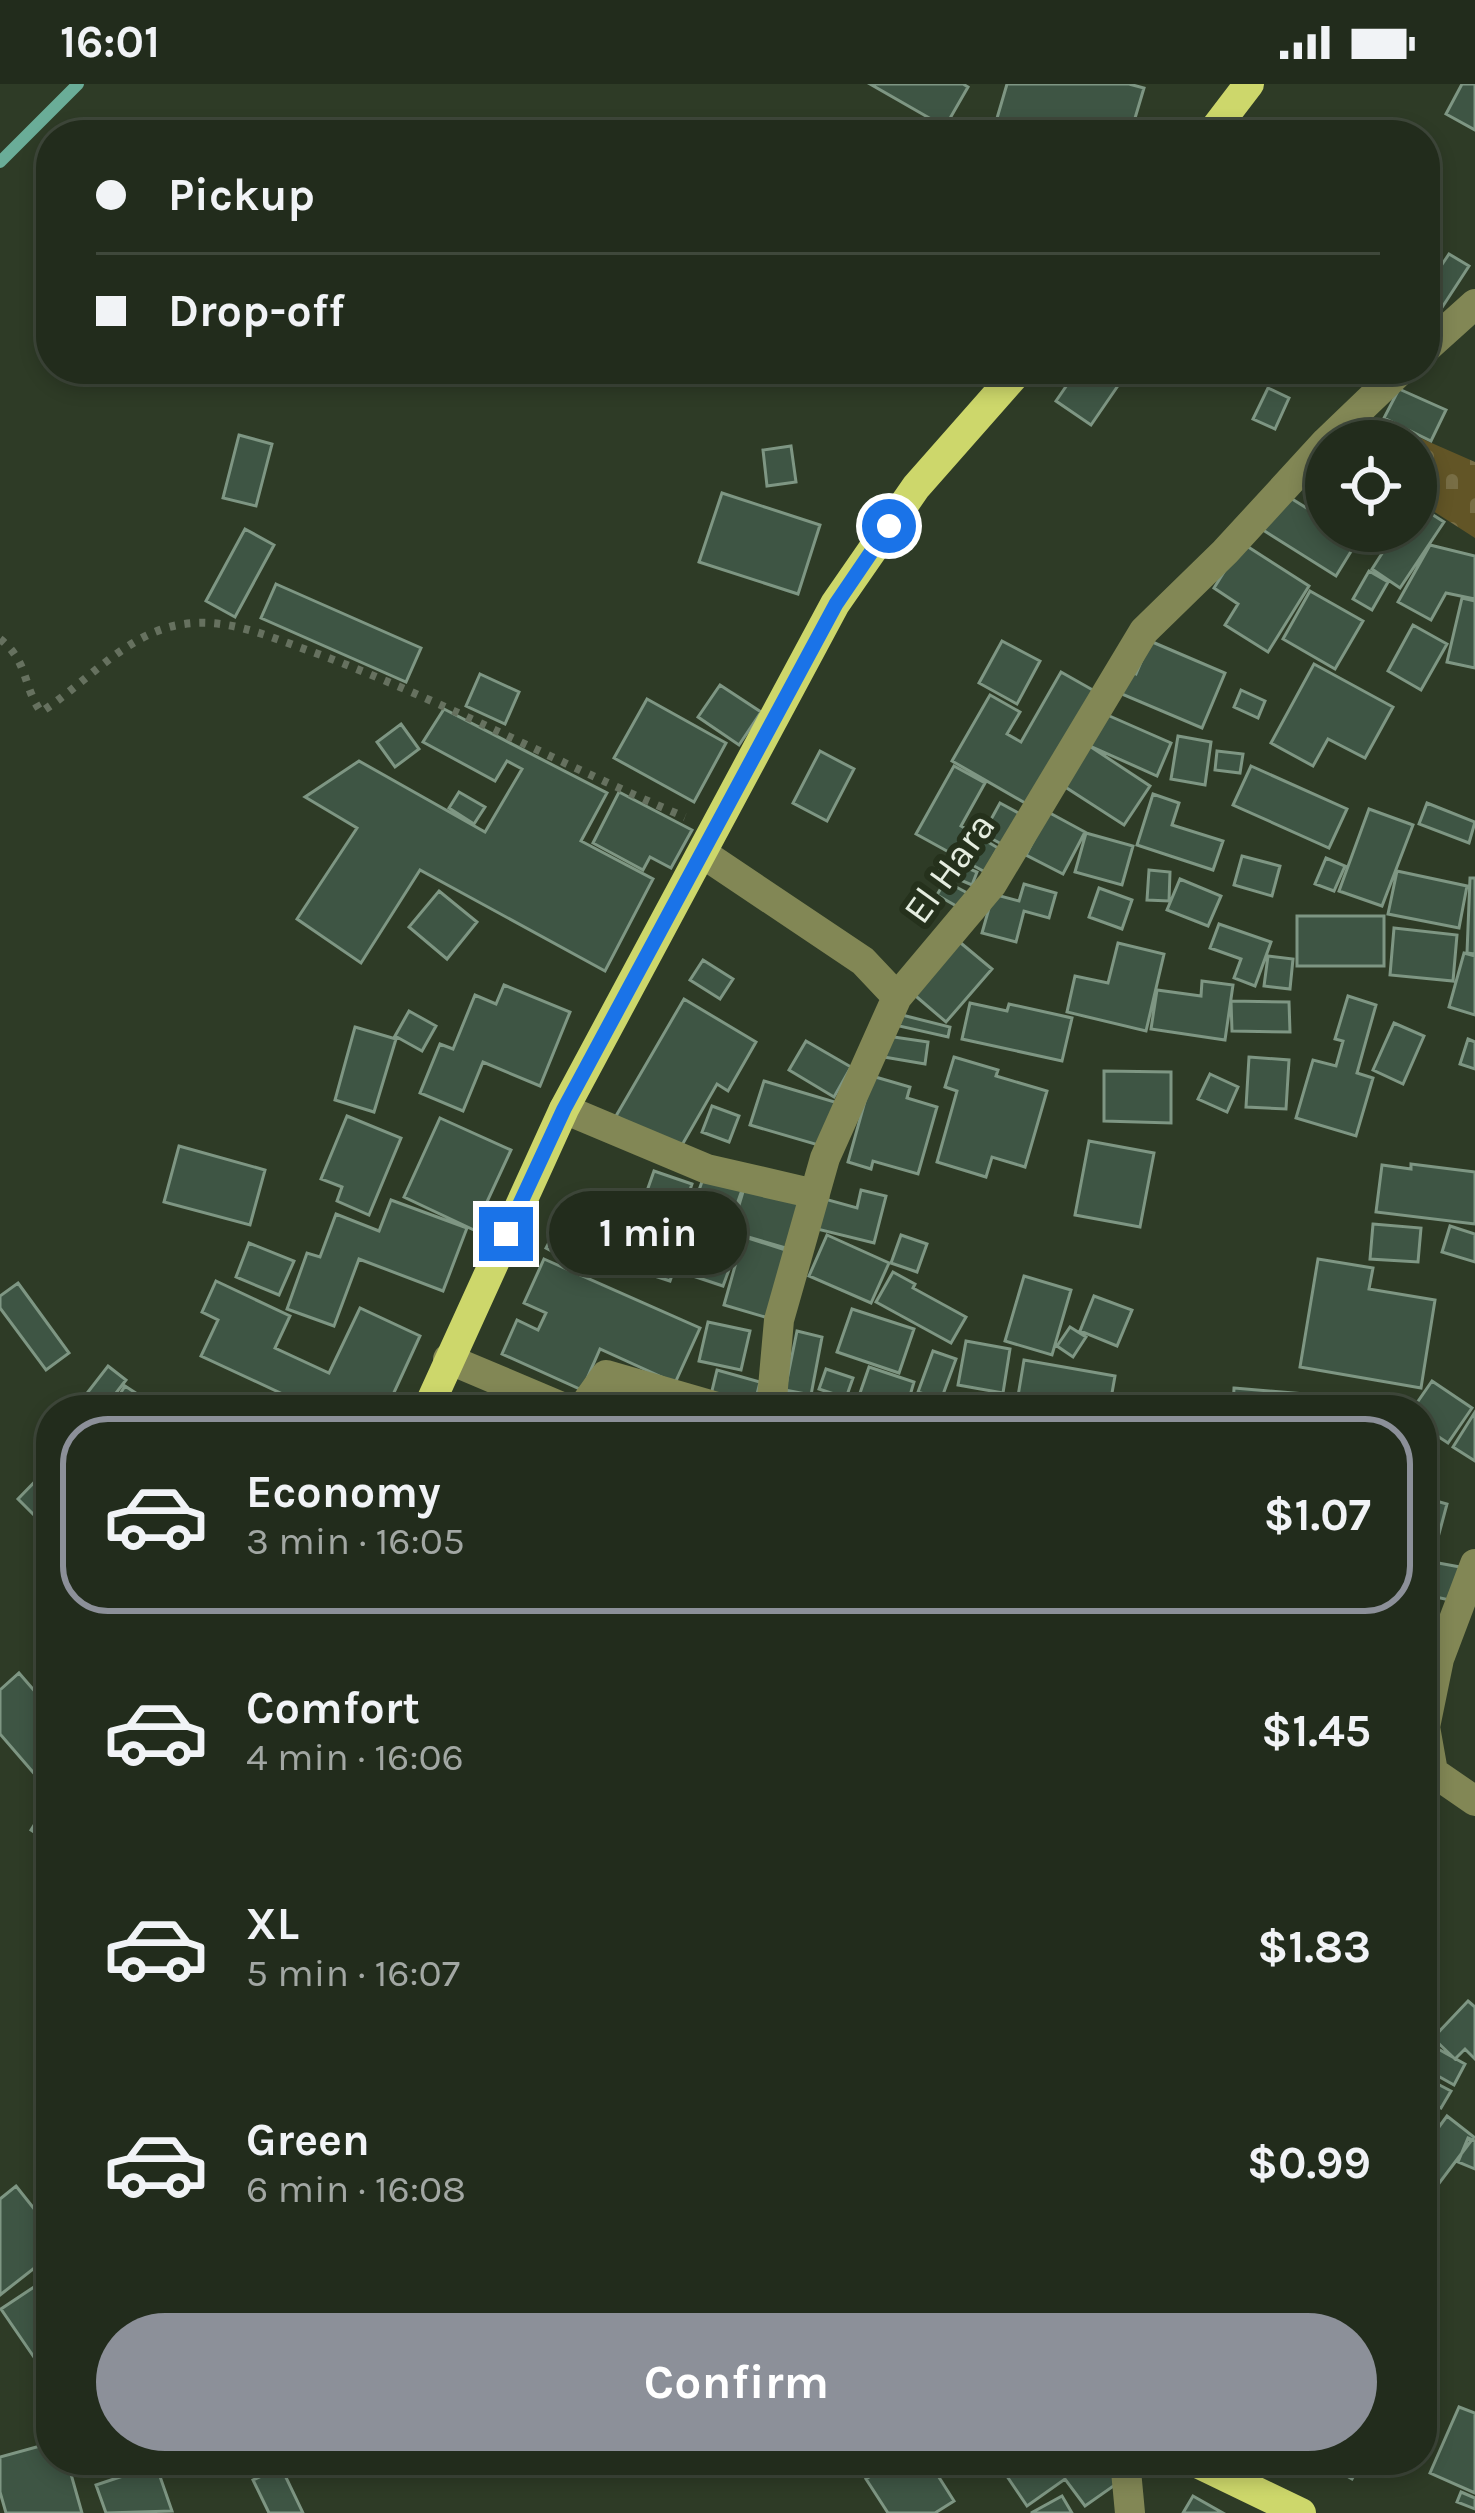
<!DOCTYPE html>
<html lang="en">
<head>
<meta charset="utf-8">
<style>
	:root { --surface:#222c1c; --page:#2a3425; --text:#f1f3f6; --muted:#a2a7a3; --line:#3f483b; --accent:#8c9099 }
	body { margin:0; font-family:Karla,sans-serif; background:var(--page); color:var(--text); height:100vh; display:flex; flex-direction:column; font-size:45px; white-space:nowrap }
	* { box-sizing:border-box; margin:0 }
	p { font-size:39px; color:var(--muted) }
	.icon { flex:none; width:66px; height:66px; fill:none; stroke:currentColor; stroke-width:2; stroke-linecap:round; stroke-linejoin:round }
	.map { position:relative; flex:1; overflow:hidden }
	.side { position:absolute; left:36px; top:1311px; width:1401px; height:1080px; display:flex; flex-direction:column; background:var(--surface); border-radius:48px; box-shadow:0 6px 18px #0003,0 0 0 3px var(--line) }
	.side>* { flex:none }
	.top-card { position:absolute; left:36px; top:36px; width:1404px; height:264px; border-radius:48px; box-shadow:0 6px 18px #0003,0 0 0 3px var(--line); display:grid; align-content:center; height:264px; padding:0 60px; background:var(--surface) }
	.fabs { position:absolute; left:1305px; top:336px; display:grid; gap:24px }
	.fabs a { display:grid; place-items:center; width:132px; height:132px; border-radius:50%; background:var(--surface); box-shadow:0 6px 18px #0003,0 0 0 3px var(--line); font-size:60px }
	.end { position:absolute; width:54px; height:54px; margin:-27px; border:15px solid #1a73e8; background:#fff; box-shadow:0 0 0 6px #fff }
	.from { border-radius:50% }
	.bubble { position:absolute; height:84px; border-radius:42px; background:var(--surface); box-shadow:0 6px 18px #0003,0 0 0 3px var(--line); font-size:39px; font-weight:700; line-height:84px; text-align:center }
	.top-card b { display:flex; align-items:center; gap:42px; height:114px; font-size:45px }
	.top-card b+b { border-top:3px solid var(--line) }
	.top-card i { width:30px; height:30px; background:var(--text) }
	ul { padding:21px 0 0; list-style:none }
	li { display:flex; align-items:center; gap:36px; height:198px; margin:0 24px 18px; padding:0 36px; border:6px solid transparent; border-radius:48px }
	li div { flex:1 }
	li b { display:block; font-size:45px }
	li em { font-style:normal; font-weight:700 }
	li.on { border-color:var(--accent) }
	li>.icon { width:108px; height:108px; stroke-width:1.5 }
	.action { display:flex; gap:24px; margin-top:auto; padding:24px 60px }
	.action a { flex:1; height:138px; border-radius:72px; background:var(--accent); color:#fff; font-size:48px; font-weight:700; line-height:138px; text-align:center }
	.status { display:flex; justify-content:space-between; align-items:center; height:84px; padding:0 60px; background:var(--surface); direction:ltr }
	.status svg { height:33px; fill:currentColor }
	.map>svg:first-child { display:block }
	.cemetery { fill:url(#cemetery-stones) }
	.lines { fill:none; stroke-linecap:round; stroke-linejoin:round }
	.stream { stroke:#6aad98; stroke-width:12 }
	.building { fill:#3e5544; stroke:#7e9683; stroke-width:3 }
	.path { stroke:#66715f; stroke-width:8; stroke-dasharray:6 9; stroke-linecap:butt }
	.minor { stroke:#828755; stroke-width:30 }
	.major { stroke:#cdd76b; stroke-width:30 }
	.route { stroke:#1a73e8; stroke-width:15 }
	.labels { text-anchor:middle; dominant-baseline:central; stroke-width:12; stroke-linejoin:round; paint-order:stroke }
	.street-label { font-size:39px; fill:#e5ede0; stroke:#25311c }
</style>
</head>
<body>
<div class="status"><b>16:01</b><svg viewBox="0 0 49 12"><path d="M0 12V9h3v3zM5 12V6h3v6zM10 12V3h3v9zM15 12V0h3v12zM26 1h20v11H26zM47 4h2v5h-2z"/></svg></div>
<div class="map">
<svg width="1475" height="2429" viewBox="0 0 1475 2429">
	<defs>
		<pattern id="cemetery-stones" width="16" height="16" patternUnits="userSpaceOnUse" patternTransform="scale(3)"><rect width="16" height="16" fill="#625526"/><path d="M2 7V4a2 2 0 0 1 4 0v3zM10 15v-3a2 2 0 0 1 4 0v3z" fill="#786e45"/></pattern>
	</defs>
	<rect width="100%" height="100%" fill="#2e3b26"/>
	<path class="cemetery" d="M1386,339l89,39v76l-59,-38v-59h-41z"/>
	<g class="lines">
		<path class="stream" d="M0,78l78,-78"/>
	</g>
	<path class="building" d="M870,0h93l5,3 -23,40z
		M1007,0h122l15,4 -14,47h-22l-51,-15 -4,15h-24l-34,-10z
		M1462,0h13v46l-29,-16z
		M1449,170l20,12 -28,43 -16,-10v-44l16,11z
		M1425,222l17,10 -17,31z
		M1078,285h40l8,5 -35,51 -35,-24z
		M1268,304l21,10 -14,31 -22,-10z
		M1399,305l47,21 -15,31 -47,-23z
		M239,351l33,9 -16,62 -33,-8z
		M791,362l5,36 -29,4 -4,-36z
		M722,409l98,32 -22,69 -99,-32z
		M1284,410l42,26v11h18l14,9 -22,36 -73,-46z
		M1416,420l28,18 -44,66 -28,-19 18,-28 -16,-10h42z
		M245,445l29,16 -39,72 -29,-16z
		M1242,459l67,43 -41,66 -43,-27 13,-21 -24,-16z
		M1430,461l45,11v43l-29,-6 -15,27 -33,-18z
		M1369,487l19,11 -16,28 -19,-11z
		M276,500l145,64 -15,34 -145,-64z
		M1310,507l53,30 -28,48 -52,-30z
		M1462,514l13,3v67l-28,-6z
		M1413,541l34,19 -26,46 -33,-19z
		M1002,557l38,20 -23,43 -38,-21z
		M1150,557l75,32 -23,55 -85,-36 10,-23 9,5z
		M1314,580l79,43 -28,51 -37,-19 -15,27 -42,-23z
		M1061,588l37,21 -66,114 -80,-46 38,-66 30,17 -13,22 14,8z
		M480,590l39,18 -14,32 -39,-18z
		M720,601l41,27 -22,33 -41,-28z
		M1241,606l24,11 -7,17 -24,-11z
		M647,615l79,44 -32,59 -80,-44z
		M444,625l163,84 -26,48 72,38 -48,92 -185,-101 -59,93 -64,-44 60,-91 -52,-31 54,-36 126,71 37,-63 -15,-8 -12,20 -72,-39z
		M1105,630l66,29 -14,33 -67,-30z
		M401,640l18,25 -24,18 -18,-25z
		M1178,652l33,6 -6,43 -34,-6z
		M1085,659l65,43 -26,39 -65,-42z
		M820,667l34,18 -27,52 -34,-18z
		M1217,667l26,3 -3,19 -25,-3z
		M954,682l31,17 -24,43 37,22 -13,24 -69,-38z
		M1251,682l96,43 -18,39 -96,-43z
		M459,708l26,15 -11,17 -25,-16z
		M619,708l73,38 -21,38 -21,-11 -7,13 -50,-27z
		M1153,710l26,9 -7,22 51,16 -10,29 -76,-25z
		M1000,719l24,13 -17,31 -24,-13z
		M1427,719l48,19 -6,21 -50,-19z
		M1369,725l44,16 -31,81 -43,-15z
		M1048,728l37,20 -22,42 -37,-19z
		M1086,749l47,13 -11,39 -47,-13z
		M1242,772l38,10 -8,30 -38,-11z
		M944,774l33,14 -5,13 -33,-14z
		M1326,774l19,8 -11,25 -19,-7z
		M1149,786l21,2 -1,29 -22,-1z
		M1397,787l70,15 -8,42 -71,-14z
		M1470,794h5v76l-8,-1z
		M1180,795l41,17 -13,30 -41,-16z
		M945,797l28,15 -8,15 -28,-16z
		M1024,800l32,9 -7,25 -25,-7 -8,31 -34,-9 11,-39 26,7z
		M1099,804l33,12 -10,29 -33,-12z
		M439,807l38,31 -30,37 -38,-32z
		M1297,832h87v50h-87z
		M1219,840l52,18 -16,44 -21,-8 7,-19 -31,-11z
		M1394,844l63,7 -4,46 -63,-6z
		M956,855l36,30 -46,53 -35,-30z
		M1118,859l46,11 -18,77 -79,-19 8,-36 33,7z
		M1464,869l11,3v59l-26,-8z
		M1268,872l25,3 -3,30 -26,-3z
		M703,876l30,19 -13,20 -30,-19z
		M1202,897l31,4 -8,55 -74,-11 6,-39 44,6z
		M504,901l66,27 -30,74 -57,-24 -20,49 -43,-18 20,-49 13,5 22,-54 21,9z
		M1348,912l28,9 -19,68 16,5 -17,58 -60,-18 17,-58 23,6 7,-25 -8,-2z
		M684,915l72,43 -28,49 -11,-7 -39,68 -62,-36z
		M1231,917l58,1 1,30 -58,-1z
		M970,919l37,8 2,-7 63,14 -10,43 -100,-22z
		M409,927l27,15 -14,25 -27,-15z
		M902,931l48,12 -2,10 -49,-11z
		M1394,939l30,13 -21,48 -30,-14z
		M355,943l41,12 -22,73 -39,-12z
		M887,952l41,6 -3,22 -41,-7z
		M1468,955l7,3v27l-15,-5z
		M806,957l45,26 -17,30 -45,-27z
		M954,973l44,13 -2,6 51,15 -22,76 -33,-10 -6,20 -49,-15 20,-71 -12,-4z
		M1249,973l40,3 -3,49 -40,-2z
		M1104,987l67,1v51l-67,-2z
		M1210,990l28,13 -11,25 -29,-13z
		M872,992l38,11 -3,11 30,9 -19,67 -45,-13 -2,8 -23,-7z
		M764,997l74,22 -13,44 -75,-22z
		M712,1022l27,10 -10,26 -27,-10z
		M347,1032l54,22 -32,77 -32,-14 5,-14 -21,-8z
		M440,1034l71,32 -37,80 -70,-33z
		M1089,1057l65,12 -14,74 -65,-12z
		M179,1062l86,24 -15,55 -86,-23z
		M1411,1080l64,8v52l-99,-12 6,-47 29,4z
		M654,1087l38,13 -19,57 -39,-13z
		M704,1092l38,14 -12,34 -38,-14z
		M745,1101l64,19 -13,47 -65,-19z
		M861,1106l25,6 -12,47 -57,-14 8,-30 32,9z
		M391,1116l76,28 -24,63 -84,-32 -25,67 -47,-17 20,-56 13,4 16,-43 43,17z
		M601,1123l25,14 -28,54 -52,-27 20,-38 26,14z
		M689,1135l106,34 -20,67 -51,-15 15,-53 -55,-17z
		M1373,1140l48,4 -3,34 -48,-3z
		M1450,1142l25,8v28l-33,-10z
		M641,1151l40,14 -11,32 -40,-13z
		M827,1151l62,28 -18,40 -62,-27z
		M901,1151l26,9 -10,28 -26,-9z
		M249,1159l45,18 -15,34 -43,-18z
		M685,1168l45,15 -7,19 -45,-15z
		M544,1175l156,69 -25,55 -75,-34 -18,41 -80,-36 15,-34 21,10 8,-17 -22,-10z
		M1318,1175l55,9 -4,21 66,11 -14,88 -121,-21z
		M893,1188l22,12 -2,4 53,29 -15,26 -75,-41z
		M1024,1192l47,14 -19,65 -47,-14z
		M216,1197l74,35 -15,32 54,25 31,-65 60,28 -34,74h-69l-116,-54 17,-36 -16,-8z
		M18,1199l51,70 -23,17 -46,-62v-12z
		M1094,1212l38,14 -15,36 -37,-15z
		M852,1225l62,20 -15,44 -62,-21z
		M708,1238l42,9 -9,39 -42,-9z
		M1070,1243l16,10 -13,20 -16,-11z
		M797,1247l25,6 -11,58 -26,-5z
		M966,1257l44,8 -7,44 -45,-8z
		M933,1267l23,8 -15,41 -23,-8z
		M1024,1276l91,16 -6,34 -93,-2z
		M108,1282l18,14 -23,30h-29z
		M869,1283l45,15 -8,27 -46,-16z
		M826,1285l27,9 -7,20 -27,-9z
		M717,1286l43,12 -7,28 -43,-11z
		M1432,1297l40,27 -24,35 -26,-17v-16h-10z
		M125,1302l37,24h-52z
		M622,1304l55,22h-65z
		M1234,1304l167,14 -1,8h-167z
		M834,1313l29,13h-35z
		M965,1314l39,12h-42z
		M1475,1328v49l-22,-14z
		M1422,1368l9,3 -9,30z
		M51,1381v67l-33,-33z
		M1422,1413l25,7 -11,41 -14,-4z
		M1422,1476l38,7 -6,34 -32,-7z
		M1422,1530l18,4 -8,39 -10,-2z
		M19,1589l32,37v56l-13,12 -38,-44v-44z
		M51,1714v45l-20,-13z
		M1468,1917l7,6v52l-10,-10 -10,10 -22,-21z
		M1422,1918l13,7 -13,23z
		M1422,1956l43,24 -11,21 -32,-18z
		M1428,1995l23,12 -10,17 -19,-11z
		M1447,2032l27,21 -43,57 -9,-6v-38z
		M1468,2054l7,3v28l-17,-7z
		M16,2102l35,44v25l-51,40v-96z
		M40,2199l11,16v83l-50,-73z
		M1459,2323l16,6v80l-45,-20z
		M51,2359v17h16l15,53h-76l-6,-21v-35z
		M896,2376h32l26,41 -19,12h-47l-22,-34z
		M959,2376h27l-18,13z
		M996,2376h112l14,20 -37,26 -20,-27 -38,27z
		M1332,2376h31l-11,19 -24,-14z
		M156,2381l16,46 -66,2 -10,-28z
		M281,2383l22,46h-34l-16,-33z
		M1461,2408l14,6v11l-18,-7z
		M1062,2412l10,17h-41z
		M1193,2412l30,17h-40z"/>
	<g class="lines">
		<path class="path" d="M0,555c29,23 22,46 41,73 44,-28 84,-77 137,-87 47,-9 89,11 132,26 129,47 249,113 375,166"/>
		<path class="minor" d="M1425,265l50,-45
			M1327,357l75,-72
			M702,769l161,108 34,36
			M564,1025l143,60 108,25
			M448,1275l121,51
			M581,1326l25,-35 121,35
			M771,1326l8,-90 46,-162 72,-161 95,-113 152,-253 81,-79 101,-110
			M1475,1480l-36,95 -14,68 8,45 42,29
			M1125,2376l5,53"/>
		<path class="major" d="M1210,51l39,-51
			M427,1326l137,-301 271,-505 81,-117 104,-118
			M1191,2376l110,53"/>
	</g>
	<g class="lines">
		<path class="route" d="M506,1150l58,-125 272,-505 53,-78"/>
	</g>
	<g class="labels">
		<g class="street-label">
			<text transform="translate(949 784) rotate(-54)">El Hara</text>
		</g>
	</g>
</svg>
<div class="fabs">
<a><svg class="icon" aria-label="locate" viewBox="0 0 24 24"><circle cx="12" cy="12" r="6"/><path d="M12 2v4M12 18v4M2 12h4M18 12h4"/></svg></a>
</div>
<i class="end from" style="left:889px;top:442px"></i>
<i class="end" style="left:506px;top:1150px"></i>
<div class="bubble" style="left:549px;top:1107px;width:198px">1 min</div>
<div class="top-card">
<b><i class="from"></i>Pickup</b>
<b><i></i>Drop-off</b>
</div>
<section class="side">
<ul>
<li class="on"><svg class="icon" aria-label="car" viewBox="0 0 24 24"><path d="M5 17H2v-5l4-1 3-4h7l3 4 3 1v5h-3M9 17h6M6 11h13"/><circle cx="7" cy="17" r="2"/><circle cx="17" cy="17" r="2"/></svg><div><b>Economy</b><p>3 min · 16:05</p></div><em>$1.07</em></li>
<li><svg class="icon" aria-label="car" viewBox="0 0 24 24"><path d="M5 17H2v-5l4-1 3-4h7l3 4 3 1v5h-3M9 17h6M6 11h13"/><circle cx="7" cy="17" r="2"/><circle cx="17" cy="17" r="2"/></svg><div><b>Comfort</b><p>4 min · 16:06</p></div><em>$1.45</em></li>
<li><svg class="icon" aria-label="car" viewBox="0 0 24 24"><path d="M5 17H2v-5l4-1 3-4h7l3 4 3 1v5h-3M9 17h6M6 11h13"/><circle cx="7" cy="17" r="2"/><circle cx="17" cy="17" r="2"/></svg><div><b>XL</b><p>5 min · 16:07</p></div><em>$1.83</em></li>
<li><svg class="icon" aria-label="car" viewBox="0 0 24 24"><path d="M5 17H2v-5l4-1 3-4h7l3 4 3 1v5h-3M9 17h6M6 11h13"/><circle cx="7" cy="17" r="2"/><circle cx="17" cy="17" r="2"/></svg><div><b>Green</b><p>6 min · 16:08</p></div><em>$0.99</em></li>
</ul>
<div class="action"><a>Confirm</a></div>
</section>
</div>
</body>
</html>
